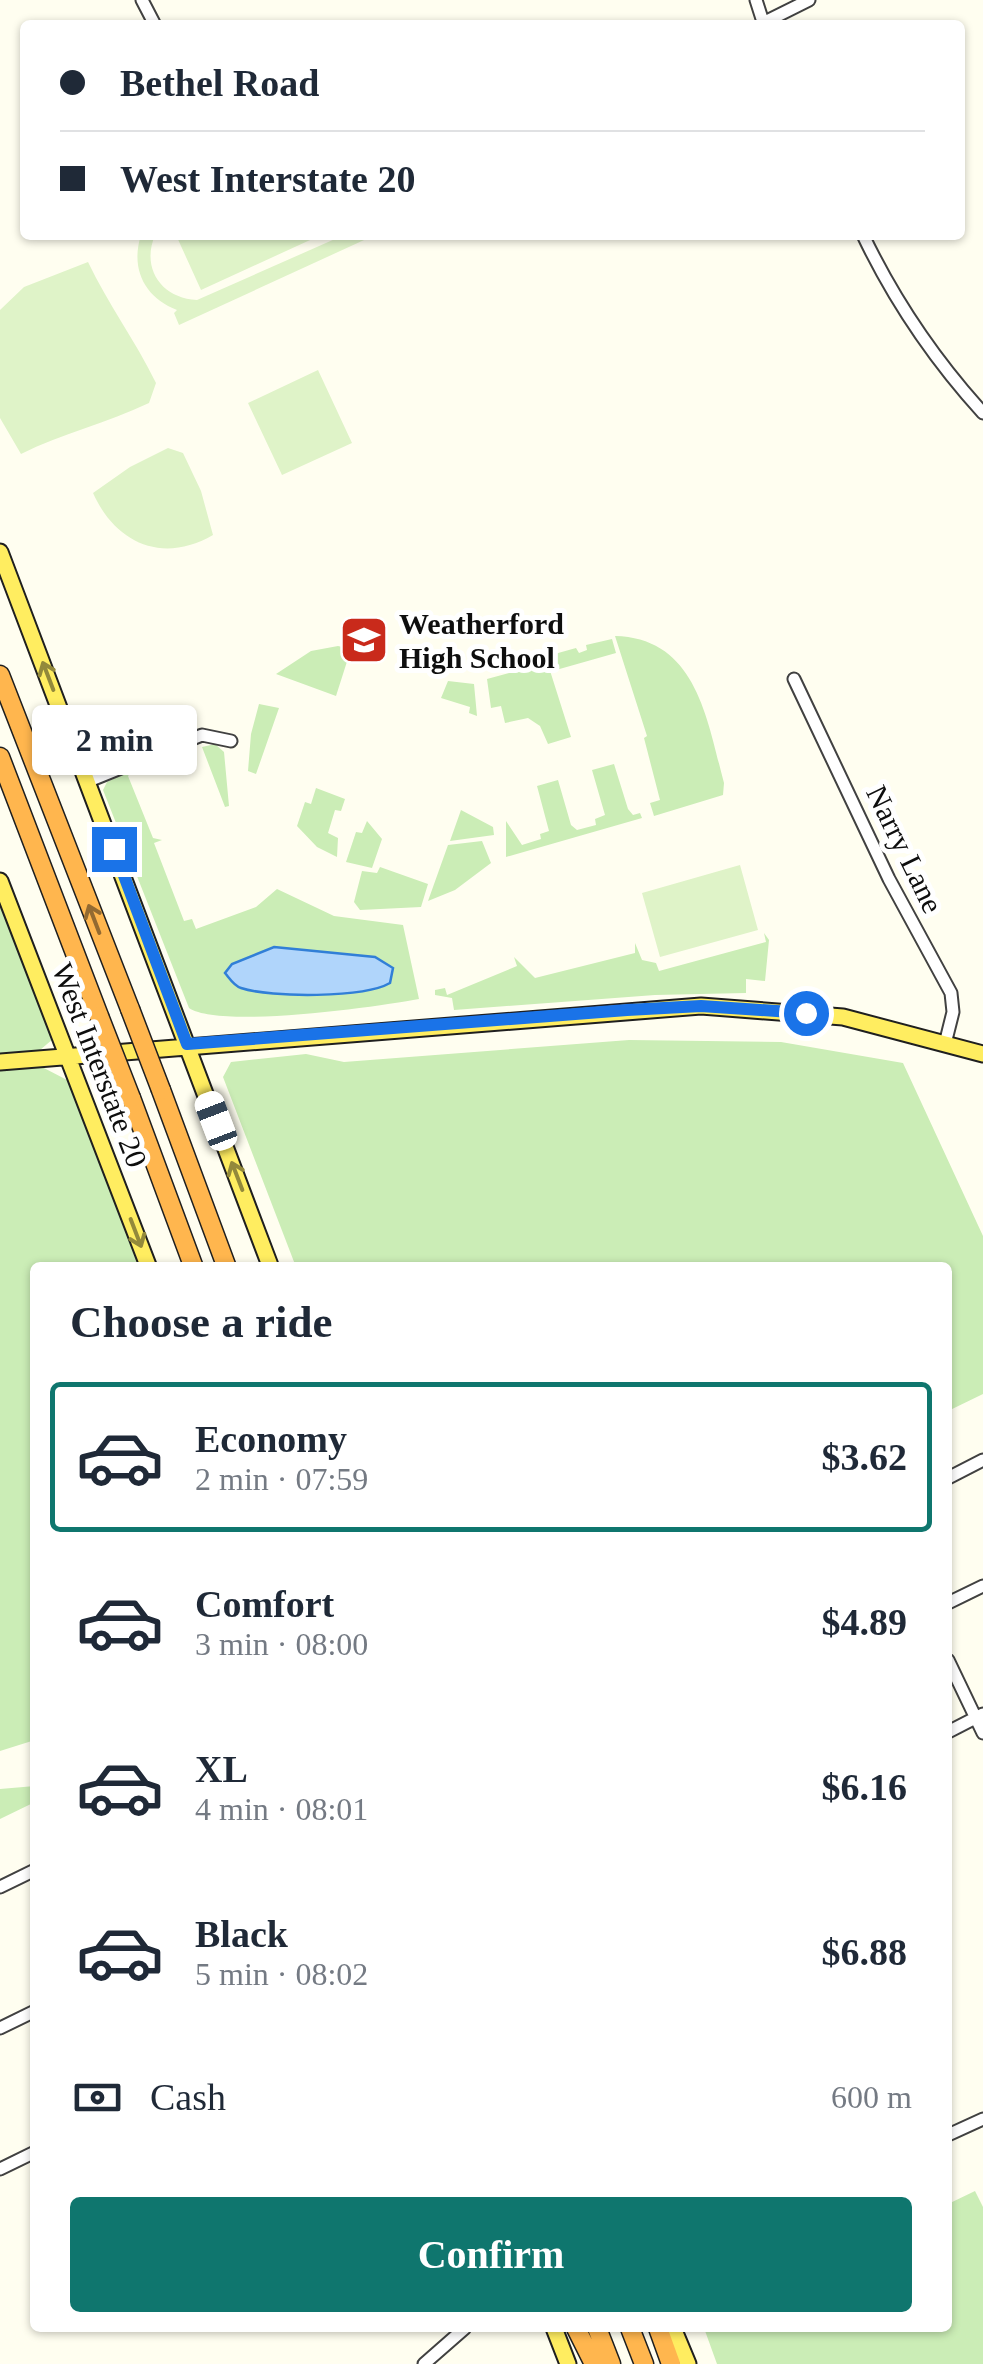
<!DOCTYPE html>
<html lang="en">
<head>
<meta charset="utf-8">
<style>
	:root { --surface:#fff; --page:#f2f2f3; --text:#1f2937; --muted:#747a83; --line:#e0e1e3; --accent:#0f766e }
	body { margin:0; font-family:Georgia,serif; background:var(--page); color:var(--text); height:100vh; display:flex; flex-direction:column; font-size:38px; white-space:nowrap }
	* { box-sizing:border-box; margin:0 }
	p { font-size:32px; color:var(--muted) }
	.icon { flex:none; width:55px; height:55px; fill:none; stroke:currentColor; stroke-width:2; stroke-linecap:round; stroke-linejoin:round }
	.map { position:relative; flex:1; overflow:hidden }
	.details { position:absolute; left:30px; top:1262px; width:922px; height:1070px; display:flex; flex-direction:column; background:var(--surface); border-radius:10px; box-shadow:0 2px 8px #0004 }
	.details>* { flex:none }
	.top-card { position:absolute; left:20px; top:20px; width:945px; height:220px; border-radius:10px; box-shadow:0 2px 8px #0004; display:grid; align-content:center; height:220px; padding:0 40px; background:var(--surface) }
	.end { position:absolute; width:45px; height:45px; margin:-22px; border:12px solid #1a73e8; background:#fff; box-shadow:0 0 0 5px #fff }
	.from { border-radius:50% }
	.bubble { position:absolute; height:70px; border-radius:10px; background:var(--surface); box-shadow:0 2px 8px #0004; font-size:32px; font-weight:700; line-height:70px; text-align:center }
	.car { position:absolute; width:30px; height:60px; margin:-30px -15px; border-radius:12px; box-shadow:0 0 8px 2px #0007; background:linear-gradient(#fff 24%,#345 0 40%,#fff 0 76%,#345 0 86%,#fff 0) }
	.top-card b { display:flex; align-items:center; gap:35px; height:95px; font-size:38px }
	.top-card b+b { border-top:2px solid var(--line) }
	.top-card i { width:25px; height:25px; background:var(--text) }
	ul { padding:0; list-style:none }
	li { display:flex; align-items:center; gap:30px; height:150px; margin:0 20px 15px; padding:0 20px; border:5px solid transparent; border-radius:10px }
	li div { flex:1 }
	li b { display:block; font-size:38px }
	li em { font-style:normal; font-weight:700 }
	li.selected { border-color:var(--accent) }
	li>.icon { width:90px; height:90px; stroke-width:1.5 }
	h2 { padding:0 40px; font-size:45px; line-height:120px }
	.pay { display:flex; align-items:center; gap:25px; height:110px; padding:0 40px; font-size:38px }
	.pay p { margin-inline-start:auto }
	.cta { display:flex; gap:20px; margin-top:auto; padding:20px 40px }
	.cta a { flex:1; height:115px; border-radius:10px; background:var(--accent); color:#fff; font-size:40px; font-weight:700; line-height:115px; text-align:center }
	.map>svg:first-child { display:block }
	.green { fill:#cbedb6 }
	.pitch { fill:#dff3c8 }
	.water { fill:#b0d5fb; stroke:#317fd7; stroke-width:2.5 }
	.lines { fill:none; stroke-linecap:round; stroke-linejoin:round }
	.minor-casing { stroke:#414141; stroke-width:15 }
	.major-casing { stroke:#1f1f1f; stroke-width:19 }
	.highway-casing { stroke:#1f1f1f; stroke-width:21 }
	.minor { stroke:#fff; stroke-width:11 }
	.major { stroke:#ffed60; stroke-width:15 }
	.highway { stroke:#ffb64e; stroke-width:18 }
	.highway-bridge-casing { stroke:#1f1f1f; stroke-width:21; stroke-linecap:butt }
	.highway-bridge { stroke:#ffb64e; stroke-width:18 }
	.oneway { stroke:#93893b }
	.oneway2 { stroke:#936a31 }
	.route { stroke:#1a73e8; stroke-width:12 }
	.labels { text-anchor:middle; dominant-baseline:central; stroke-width:10; stroke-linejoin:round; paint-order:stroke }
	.poi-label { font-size:30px; font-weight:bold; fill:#0e0e0e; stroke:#fff; text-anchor:start }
	.street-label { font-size:30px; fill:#0e0e0e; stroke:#fff }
</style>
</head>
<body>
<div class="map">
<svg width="983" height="2364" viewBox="0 0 983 2364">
	<rect width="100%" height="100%" fill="#fffef0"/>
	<path class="green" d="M615,636c82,2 92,84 109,147l-1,12 -69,21 -4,-13 10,-3 -16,-62 3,-2z
		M612,639l4,14 -60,17 -5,-15 25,-7 3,5 8,-3 -1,-5z
		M338,646l13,3 -15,47 -60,-22 35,-23z
		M546,658l25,79 -23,7 -8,-18 -12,-8 -23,5 -4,-17 -10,2 -4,-29 51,-14z
		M448,681l26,3 3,32 -8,-3 1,-6 -29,-9z
		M259,704l20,4 -23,66 -8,-3 3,-37z
		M215,744l9,8 5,54 -4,1 -23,-60z
		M614,764l14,45 5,6 7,-2 2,5 -136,39v-36l16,24 19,-6 -1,-5 9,-3 -12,-45 21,-6 13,45 6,5 19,-5 -1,-6 10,-4 -13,-45z
		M134,769l-6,7 25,62 9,2 -8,3 30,78 8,-2 4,10 60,-22 21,-18 57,27 69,9 16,74c-42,8 -199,30 -230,9l-86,-218 4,-8z
		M316,788l29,11 -4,12 -6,-1 -7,23 10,5 -1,19 -20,-10 -20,-21 8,-24 6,2z
		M461,810l32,17 1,8 -44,6z
		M367,821l15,18 -10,29 -26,-6 10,-30 6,1z
		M482,841l9,22 -36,27 -27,11 20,-56z
		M380,867l48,17 -7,23 -61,3 -6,-8 8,-31 15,2z
		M0,901l53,138 -13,11 -40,3z
		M764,933l5,7 -4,41 -19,-2v14l-91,2 -201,15 -2,-12 -17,-3v-5l10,-2 2,7 70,-29 -3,-9 21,21 100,-25v-10l7,17 14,3 3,8 107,-29z
		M629,1040l152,2 122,21 80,173v158l-35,17v-143l-652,-1 -73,-190 8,-15 75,-8 38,8z
		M42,1067l27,14 72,186 -106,1v472l-35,11v-681z
		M35,1786v16l-35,17v-30z
		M975,2191l8,16v157h-266l-13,-36h244v-124z"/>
	<path class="pitch" d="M141,235h14c-14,33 6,63 42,65l147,-65h31l-196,90 -5,-12 3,-3c-32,-12 -47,-41 -36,-75z
		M176,235h145l-120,55z
		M88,262c20,42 47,78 68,121l-7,20c-42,20 -86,30 -128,51l-21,-36v-108l24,-23z
		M318,370l34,73 -70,32 -34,-72z
		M168,448l15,5 18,38 12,44c-50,29 -97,9 -120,-42l37,-26z
		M740,865l18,65 -98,27 -18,-64z"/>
	<path class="water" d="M274,947l101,10 18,11 -3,15c-26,15 -119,15 -149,5 -7,-2 -11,-9 -16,-15l7,-9z"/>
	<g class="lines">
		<g class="minor-casing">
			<path id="minor" d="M142,0l13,25
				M756,0l8,25
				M763,23l46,-23
				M863,235c32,67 70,123 120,178
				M794,679l95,200 62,114 2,19 -8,32
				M89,781l113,-46 29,6
				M948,1478l35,-18
				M948,1603l35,-17
				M948,1660l35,73
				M948,1732l35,-18
				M0,1887l35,-17
				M0,2028l35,-17
				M948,2135l35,-16
				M0,2169l35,-17
				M424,2364l41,-36"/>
		</g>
		<g class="major-casing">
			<path id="major" d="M0,552l271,716
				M0,881l149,387
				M0,1062l701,-56 142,11 140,37
				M554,2328l14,36
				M673,2328l15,36"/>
		</g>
		<g class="highway-casing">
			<path id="highway" d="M0,675l130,334
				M0,757l99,259
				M161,1090l66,178
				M131,1098l63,170
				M576,2328l18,36
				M597,2328l14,36
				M630,2328l14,36
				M658,2328l13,36"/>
		</g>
		<use href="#minor" class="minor"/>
		<use href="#major" class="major"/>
		<use href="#highway" class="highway"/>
		<g class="highway-bridge-casing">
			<path id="highway-bridge" d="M130,1009l31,81
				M99,1016l32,82"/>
		</g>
		<use href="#highway-bridge" class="highway-bridge"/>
	</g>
	<defs><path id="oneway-shaft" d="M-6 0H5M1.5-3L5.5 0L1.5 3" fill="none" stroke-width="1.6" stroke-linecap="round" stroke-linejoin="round" transform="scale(2.5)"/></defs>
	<g class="oneway">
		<use href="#oneway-shaft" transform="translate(48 676) rotate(-111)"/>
		<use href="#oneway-shaft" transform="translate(237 1176) rotate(-111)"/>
		<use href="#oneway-shaft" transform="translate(136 1233) rotate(69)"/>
	</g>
	<use class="oneway2" href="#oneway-shaft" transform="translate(94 919) rotate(-111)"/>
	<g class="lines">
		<path class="route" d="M114,849l73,195 440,-34 74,-4 105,7"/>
	</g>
	<defs>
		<g id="school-square" transform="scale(2.5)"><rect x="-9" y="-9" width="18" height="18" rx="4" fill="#c92a1b" stroke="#fff"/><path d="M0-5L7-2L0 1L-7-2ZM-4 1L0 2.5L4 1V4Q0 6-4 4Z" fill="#fff"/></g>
	</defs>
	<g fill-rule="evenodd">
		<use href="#school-square" x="364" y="640"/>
	</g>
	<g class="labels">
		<g class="poi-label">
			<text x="399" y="623">Weatherford<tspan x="399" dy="34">High School</tspan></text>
		</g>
		<g class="street-label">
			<text transform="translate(905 849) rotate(64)">Narry Lane</text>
			<text transform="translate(100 1065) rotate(69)">West Interstate 20</text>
		</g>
	</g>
</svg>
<i class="end from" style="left:806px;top:1013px"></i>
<i class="end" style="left:114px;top:849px"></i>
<div class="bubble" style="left:32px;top:705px;width:165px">2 min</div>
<i class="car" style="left:216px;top:1121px;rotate:339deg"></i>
<div class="top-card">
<b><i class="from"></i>Bethel Road</b>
<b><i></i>West Interstate 20</b>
</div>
<section class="details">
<h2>Choose a ride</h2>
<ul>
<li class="selected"><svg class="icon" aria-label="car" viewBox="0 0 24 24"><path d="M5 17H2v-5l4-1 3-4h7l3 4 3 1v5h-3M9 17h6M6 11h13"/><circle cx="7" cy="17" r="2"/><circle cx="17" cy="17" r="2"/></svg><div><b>Economy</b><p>2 min · 07:59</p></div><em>$3.62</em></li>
<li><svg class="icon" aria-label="car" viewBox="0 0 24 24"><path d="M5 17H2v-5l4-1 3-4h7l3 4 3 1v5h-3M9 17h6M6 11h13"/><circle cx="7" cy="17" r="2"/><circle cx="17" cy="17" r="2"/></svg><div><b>Comfort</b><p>3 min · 08:00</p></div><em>$4.89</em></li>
<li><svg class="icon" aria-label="car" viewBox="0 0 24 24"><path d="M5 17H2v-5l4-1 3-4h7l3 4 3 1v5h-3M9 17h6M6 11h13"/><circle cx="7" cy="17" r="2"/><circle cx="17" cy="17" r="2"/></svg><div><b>XL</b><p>4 min · 08:01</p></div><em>$6.16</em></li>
<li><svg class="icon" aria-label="car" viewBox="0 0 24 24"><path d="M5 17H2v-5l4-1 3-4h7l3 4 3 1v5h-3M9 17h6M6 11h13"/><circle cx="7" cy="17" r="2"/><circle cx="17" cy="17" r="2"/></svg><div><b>Black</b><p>5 min · 08:02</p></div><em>$6.88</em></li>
</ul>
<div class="pay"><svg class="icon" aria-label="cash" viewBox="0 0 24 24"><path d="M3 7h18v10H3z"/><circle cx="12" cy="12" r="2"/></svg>Cash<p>600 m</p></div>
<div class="cta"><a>Confirm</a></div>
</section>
</div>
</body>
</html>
